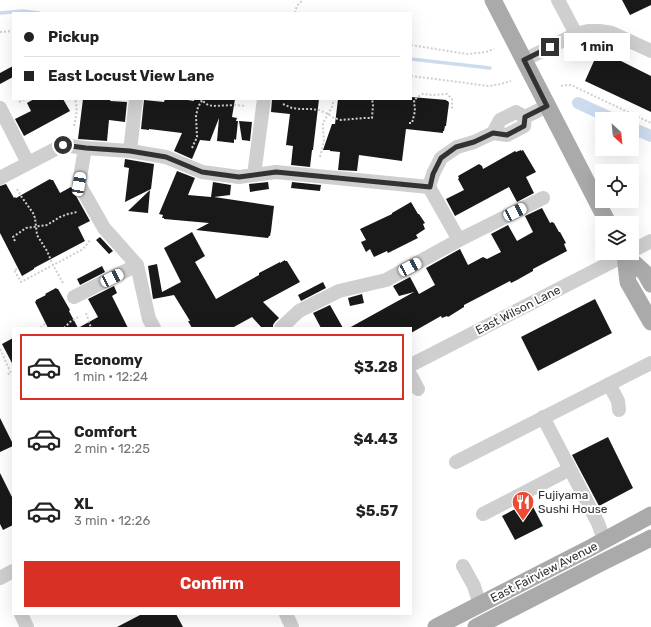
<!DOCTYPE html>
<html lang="en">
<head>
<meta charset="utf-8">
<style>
	:root { --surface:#fff; --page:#f2f2f2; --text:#222; --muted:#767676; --line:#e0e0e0; --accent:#d93025 }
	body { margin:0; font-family:Rubik,sans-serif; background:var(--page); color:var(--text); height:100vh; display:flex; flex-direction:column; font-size:15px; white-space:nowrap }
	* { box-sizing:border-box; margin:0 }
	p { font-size:13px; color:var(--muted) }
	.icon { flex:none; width:22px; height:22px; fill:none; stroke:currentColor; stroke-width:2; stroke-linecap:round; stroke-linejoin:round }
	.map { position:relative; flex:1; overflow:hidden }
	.drawer { position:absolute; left:12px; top:327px; width:400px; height:288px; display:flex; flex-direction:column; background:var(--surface); border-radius:0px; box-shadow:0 4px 16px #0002 }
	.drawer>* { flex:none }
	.hud { position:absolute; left:12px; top:12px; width:400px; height:88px; border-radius:0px; box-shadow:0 4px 16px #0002; display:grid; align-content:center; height:88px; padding:0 12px; background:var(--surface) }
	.needle { width:26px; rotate:153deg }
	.fabs { position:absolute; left:595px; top:112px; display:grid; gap:8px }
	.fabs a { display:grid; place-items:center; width:44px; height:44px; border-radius:0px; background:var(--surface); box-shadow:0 4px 16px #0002; font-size:20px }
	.end { position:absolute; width:18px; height:18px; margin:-9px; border:5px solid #323232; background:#fff; box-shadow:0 0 0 2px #fff }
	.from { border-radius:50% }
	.bubble { position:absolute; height:28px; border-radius:0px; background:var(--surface); box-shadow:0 4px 16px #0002; font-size:13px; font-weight:700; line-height:28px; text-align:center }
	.car { position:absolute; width:12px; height:24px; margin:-12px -6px; border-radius:5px; box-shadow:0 0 3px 1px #0007; background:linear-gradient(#fff 24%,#345 0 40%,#fff 0 76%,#345 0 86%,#fff 0) }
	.hud b { display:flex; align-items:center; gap:14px; height:38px; font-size:15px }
	.hud b+b { border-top:1px solid var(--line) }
	.hud i { width:10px; height:10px; background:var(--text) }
	ul { padding:7px 0 0; list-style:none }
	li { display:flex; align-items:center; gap:12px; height:66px; margin:0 8px 6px; padding:0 4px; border:2px solid transparent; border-radius:0px }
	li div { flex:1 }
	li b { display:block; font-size:15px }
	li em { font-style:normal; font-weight:700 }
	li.current { border-color:var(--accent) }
	li>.icon { width:36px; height:36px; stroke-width:1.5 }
	.cta { display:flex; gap:8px; margin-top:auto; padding:8px 12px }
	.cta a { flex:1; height:46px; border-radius:0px; background:var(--accent); color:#fff; font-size:16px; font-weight:700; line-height:46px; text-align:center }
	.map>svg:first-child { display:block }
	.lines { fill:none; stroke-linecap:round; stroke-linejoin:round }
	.stream { stroke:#cddbee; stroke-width:3.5 }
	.canal { stroke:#cddbee; stroke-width:12 }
	.building { fill:#191919 }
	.path { stroke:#cfcfcf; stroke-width:2; stroke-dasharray:2 2; stroke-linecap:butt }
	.minor { stroke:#cfcfcf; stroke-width:14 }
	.major { stroke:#aaa; stroke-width:17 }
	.route { stroke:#323232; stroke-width:5 }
	.labels { text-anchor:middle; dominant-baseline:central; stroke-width:4; stroke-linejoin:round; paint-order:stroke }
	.street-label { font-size:12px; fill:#323232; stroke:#fff }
	.poi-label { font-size:12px; fill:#323232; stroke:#fff; text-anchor:start }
</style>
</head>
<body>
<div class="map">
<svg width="651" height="627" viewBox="0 0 651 627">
	<rect width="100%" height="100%" fill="#fff"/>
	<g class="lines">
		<path class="stream" d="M0,13l23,-2 16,2
			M411,59l79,9"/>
		<path class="canal" d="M578,103l35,16
			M632,128l19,8"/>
	</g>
	<path class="building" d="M622,0h29v5l-21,10z
		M598,52l23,9 30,15v36l-66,-31z
		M13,66v11l-13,7v-11z
		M411,97l36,3 -1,1h2l1,2 -3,23h-1l-1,5h-1v2l-37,-4 -4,32 -43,-6 -2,16 -19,-1 2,-18 -10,-1v-1h-7l9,-26h3l3,-25h73z
		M34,99h29l7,12 -46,25 -9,-17 16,-8 -4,-8z
		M83,99h28l-1,2 17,1 -2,20 -16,-2 -2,21 -29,-2z
		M165,99h16l13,2v-2h41l-3,18 5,1 -1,3h2l-2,19 -2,-1v4l-17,-2 2,-23 -9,23 -10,-1 -8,19 -18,-8 8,-18 -33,-4v1l-8,-1 3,-29 20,2z
		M272,99h47l-6,51h-1l-2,17 -19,-2 2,-19 -7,-1 4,-31 -19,-2z
		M239,121l13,1 -2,19 -8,-1z
		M521,150v1l2,-1 13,22 -10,5 8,16 -17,9 -8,-15 -54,29 -9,-17 18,-9 -6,-11 1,-1 -1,-2 21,-12 3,2 1,3 32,-18 1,1z
		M125,159l29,5 -3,25 -26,13 4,-34 -5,-1z
		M177,171l18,7 -7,17 23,2 2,-15 18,3 -1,10 -16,2 60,9 -3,25 -1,5h-1l-1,2 -72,-8 13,-7 -45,-4v-1h-2l1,-3 -4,-1z
		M50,179l1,1h2l7,13 11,-6 19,34 -12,6 7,14 -51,27v1l-12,7 -22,-43v-47l6,-2 8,14 1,-1 1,1z
		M268,182l1,7 -19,3 -1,-8z
		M292,182l29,3 -1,6 -29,-3z
		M150,190l-2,23 -20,-2z
		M411,202l7,12h1l6,9 -2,1 2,5 -9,6 2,3 -30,15 -1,-2 -13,6 -4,-8 -4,3 -5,-10 5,-2 -6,-11 32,-15v-1z
		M542,208l8,15 2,-1 2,1 5,9h1l6,11 -2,1 3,7 -34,18v2l-16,9 -6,3 -1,-2 -46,24v2l-16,10 -1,-1 -5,2 -1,-2 -30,17v-5h-62l65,-36 -15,4 -6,-10 17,-9 9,17 16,-9 -9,-17 34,-19 8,16 15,-8 4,2 14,-7 -10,-18 17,-9 9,16 16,-9 -8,-16z
		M192,232l13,24 -10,6 21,37 43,-24v-2l21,-11v1l5,-3v1h2l13,21 -37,20 16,16 -4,4 -2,3v3h-11l-10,-11 -20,11h-40l-4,-7h2l-16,-26 -21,4 -5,-33 9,-2 5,28 19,-10 -17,-34z
		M100,237l13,14 -4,3 -13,-14z
		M102,266l3,6 -25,13 -3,-6z
		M323,282l3,6 -25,13 -3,-6z
		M114,286l3,7 -5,3 16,32h-80l-13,-26 1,-1v-1l10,-5 -1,-1 11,-6 1,1h1l12,21 -1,1 9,17 20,-11 -10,-18z
		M362,294l2,9 -14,3 -2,-8z
		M595,299l17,34 -74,38 -17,-34z
		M330,305l13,23h-22l-8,-15z
		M13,338v27l-11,-21z
		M0,418l13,26v2l-13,6z
		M608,437l25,51 -34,18 -27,-51z
		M0,473l13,26v26l-10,5 -3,-6z
		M530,501l13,25 -28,14 -13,-24z
		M142,614h34l7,13h-66z"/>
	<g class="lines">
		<path class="path" d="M295,13c1,-6 3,-9 8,-13
			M0,32l13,-1
			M411,45l56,9 10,-1 9,-1 8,-3
			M411,76l78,10 12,-2 10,-3
			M561,86l5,-1h5l80,38
			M200,99l8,6 5,1 22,-1 11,1
			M19,102l6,-3
			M283,104l9,4 9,1h10l8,1 9,4 6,4 7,2 24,-2h7l1,-13 -1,-6
			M409,123h3l3,-12 -1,-11 8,-6 10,1 15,-1 5,5v10
			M74,126c2,-9 4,-18 1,-27
			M192,148l5,-11 -1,-21 2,-9 5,-8
			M320,157l2,-8 2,-9 -1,-11v-6l9,-16 2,-8
			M17,189l4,7 12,17 2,5 2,17 10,16 6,14 10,18
			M15,241l-2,-4 13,-9 21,-3 13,-8 8,-3 9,-2
			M17,269l-3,1 7,12 53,-28 9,-5 8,-10
			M86,313l5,15
			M41,328v-1l4,-3
			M64,328l6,-6 10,-6
			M0,349l11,24 -5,2"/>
		<path class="minor" d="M558,0l18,34
			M524,60l52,-26 12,-3h12l12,2 39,18
			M0,108l28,55
			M525,117l22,-11
			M85,148l-6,36 25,44 33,37 12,54 5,9
			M130,151l6,-52
			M254,175l10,-76
			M0,178l63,-33 22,3 45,3 36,6 36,15 37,5 37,-5 153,15
			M459,240l-30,-53 4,-13 8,-16 16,-11 17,-5 19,-9 7,-13 16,-8 9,5 -1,9 -17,9 -14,-2
			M632,251l19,-10
			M74,297l63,-32
			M281,328l18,-17 40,-20 47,-11 73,-40 84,-42
			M411,365l218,-112
			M411,376l7,13
			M609,384l9,17 1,9
			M543,417l55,106 6,17
			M456,462l195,-99
			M483,514l87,-45
			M463,566l11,20 6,19
			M0,578l13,-7
			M21,614l6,13
			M286,614l6,13"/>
		<path class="major" d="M493,0l115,223
			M623,253l2,2 3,27 23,40
			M625,255l20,18 6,11
			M436,627l154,-79 61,-33
			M476,627l123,-63 52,-26"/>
	</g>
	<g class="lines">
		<path class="route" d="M63,145l23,3 44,3 36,6 36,15 37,5 37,-5 154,15 3,-13 8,-16 15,-11 18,-5 19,-9 14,2 17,-9 1,-9 22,-11 -23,-46 26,-13"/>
	</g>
	<defs>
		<g id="restaurant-pin" transform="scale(1.15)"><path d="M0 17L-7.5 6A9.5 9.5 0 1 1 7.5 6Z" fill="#eb4c33" stroke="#fff"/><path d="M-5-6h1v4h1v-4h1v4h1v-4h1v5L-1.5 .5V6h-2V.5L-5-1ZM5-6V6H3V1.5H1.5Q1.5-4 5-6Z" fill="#fff"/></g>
	</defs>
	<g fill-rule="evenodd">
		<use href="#restaurant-pin" x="523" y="502"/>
	</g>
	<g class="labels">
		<g class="street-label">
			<text transform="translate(518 310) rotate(-27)">East Wilson Lane</text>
			<text transform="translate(544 572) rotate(-27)">East Fairview Avenue</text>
		</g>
		<g class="poi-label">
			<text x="538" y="495">Fujiyama<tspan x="538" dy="14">Sushi House</tspan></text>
		</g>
	</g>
</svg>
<div class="fabs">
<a><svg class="needle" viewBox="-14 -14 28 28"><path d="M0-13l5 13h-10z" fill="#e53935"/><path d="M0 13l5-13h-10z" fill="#767676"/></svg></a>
<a><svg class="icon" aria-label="locate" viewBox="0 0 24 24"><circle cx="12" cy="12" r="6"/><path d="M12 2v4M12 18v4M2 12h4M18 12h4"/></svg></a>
<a><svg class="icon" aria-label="layers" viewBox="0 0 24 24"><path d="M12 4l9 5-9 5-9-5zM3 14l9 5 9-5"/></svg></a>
</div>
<i class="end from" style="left:63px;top:145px"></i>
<i class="end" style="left:550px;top:47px"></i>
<div class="bubble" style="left:564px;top:33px;width:66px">1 min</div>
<i class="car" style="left:79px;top:184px;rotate:10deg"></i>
<i class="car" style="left:515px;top:212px;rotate:63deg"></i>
<i class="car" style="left:410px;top:267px;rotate:62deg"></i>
<i class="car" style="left:112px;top:278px;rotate:63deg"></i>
<div class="hud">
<b><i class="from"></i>Pickup</b>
<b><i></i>East Locust View Lane</b>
</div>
<section class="drawer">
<ul>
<li class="current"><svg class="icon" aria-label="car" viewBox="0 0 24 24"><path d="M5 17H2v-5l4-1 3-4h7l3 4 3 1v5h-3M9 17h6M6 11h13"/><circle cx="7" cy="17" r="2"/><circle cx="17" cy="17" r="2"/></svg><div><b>Economy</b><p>1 min · 12:24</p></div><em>$3.28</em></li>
<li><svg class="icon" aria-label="car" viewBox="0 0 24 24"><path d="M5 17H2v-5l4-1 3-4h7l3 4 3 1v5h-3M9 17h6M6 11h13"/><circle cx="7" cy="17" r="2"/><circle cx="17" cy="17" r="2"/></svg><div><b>Comfort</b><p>2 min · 12:25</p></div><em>$4.43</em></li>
<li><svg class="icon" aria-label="car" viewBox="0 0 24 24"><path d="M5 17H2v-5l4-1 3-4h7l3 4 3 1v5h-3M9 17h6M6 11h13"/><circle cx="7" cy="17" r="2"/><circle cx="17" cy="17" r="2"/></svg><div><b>XL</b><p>3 min · 12:26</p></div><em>$5.57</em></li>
</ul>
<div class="cta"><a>Confirm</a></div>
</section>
</div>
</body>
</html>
